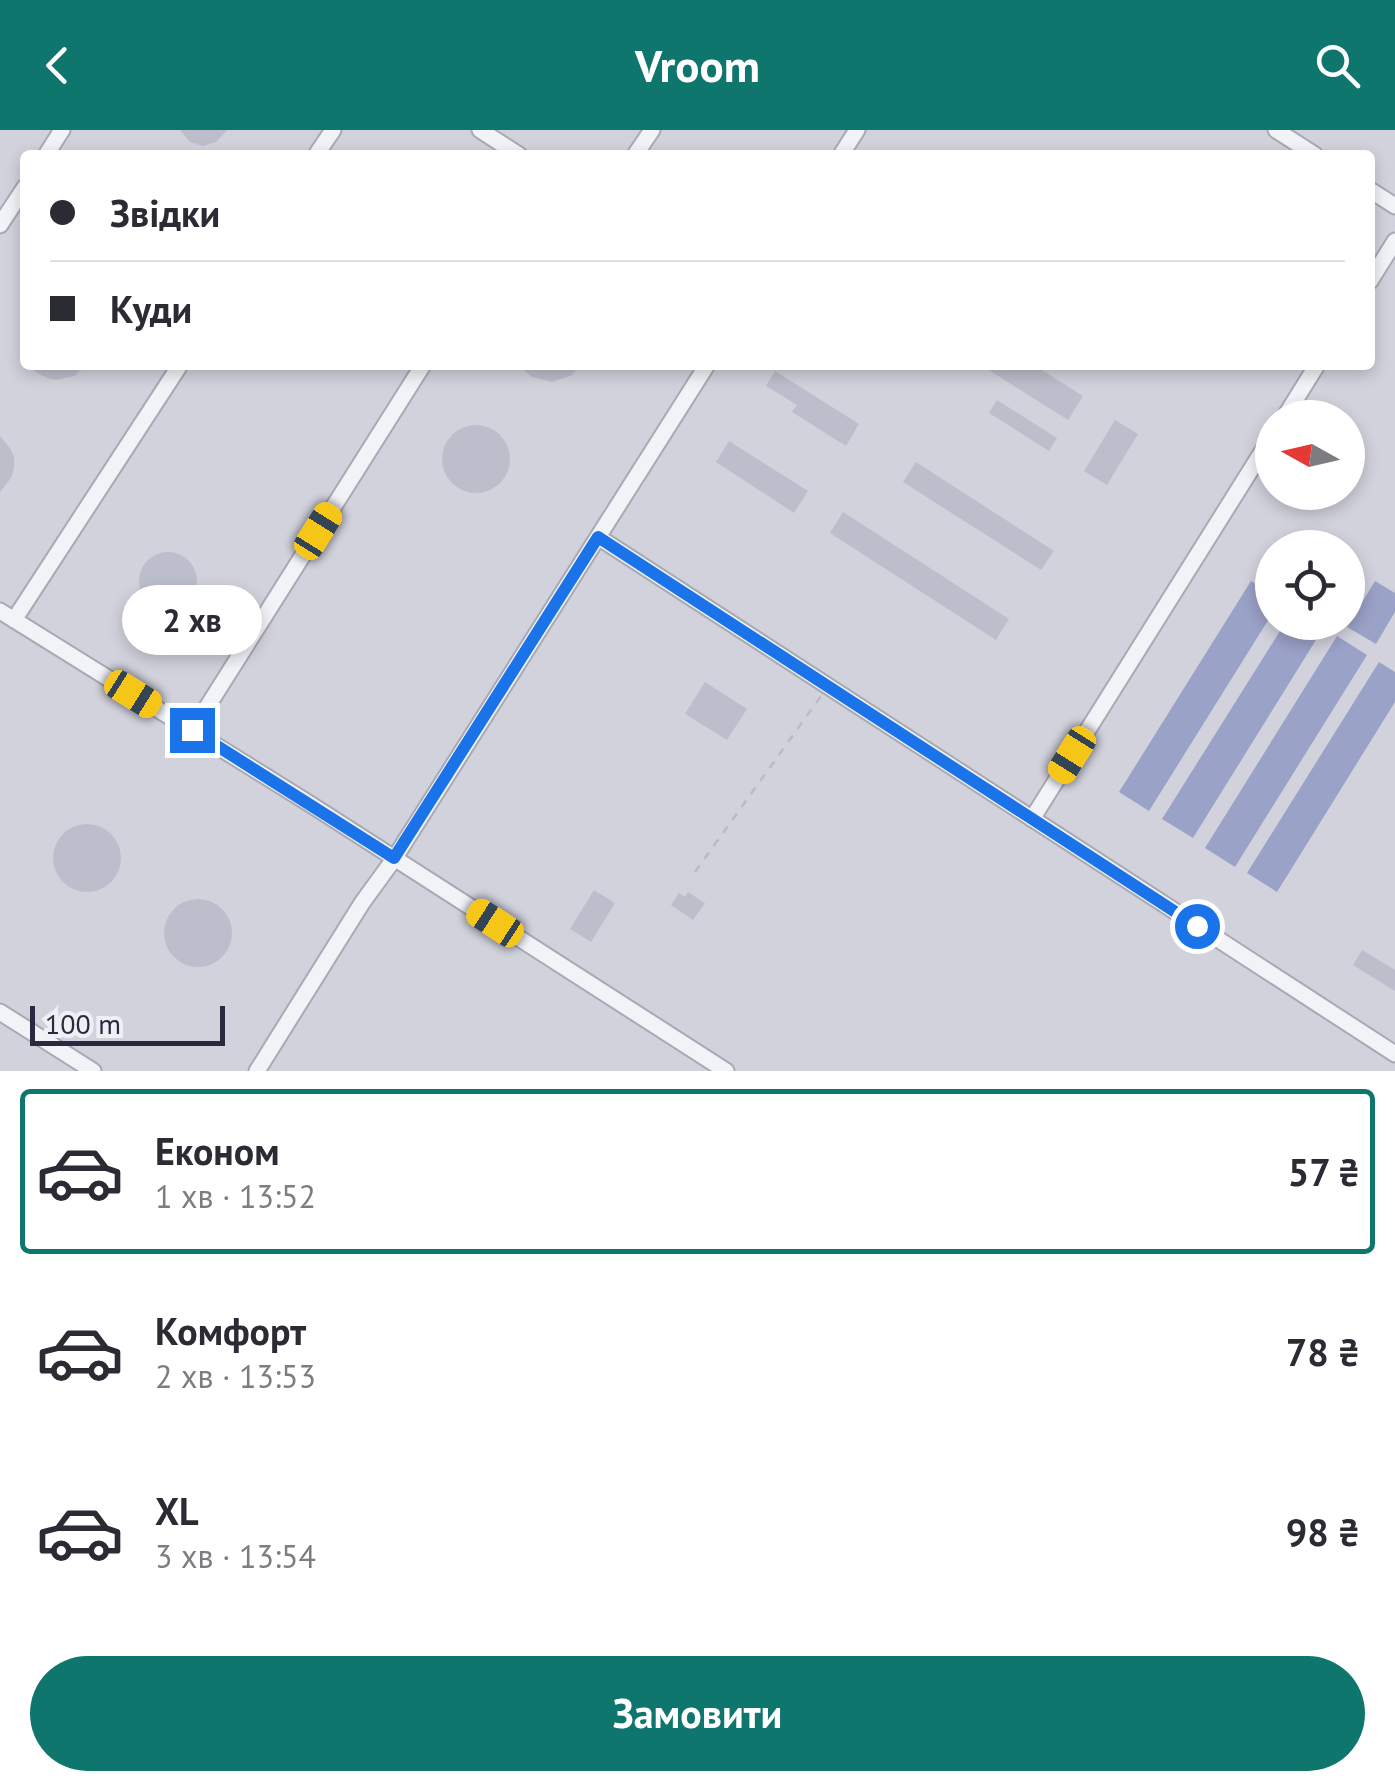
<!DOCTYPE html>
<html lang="uk">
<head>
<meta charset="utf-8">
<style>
	:root { --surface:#fff; --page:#f7f7f7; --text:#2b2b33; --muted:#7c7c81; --line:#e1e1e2; --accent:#0f766e }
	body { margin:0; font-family:"PT Sans",sans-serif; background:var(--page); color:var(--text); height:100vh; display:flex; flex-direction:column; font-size:38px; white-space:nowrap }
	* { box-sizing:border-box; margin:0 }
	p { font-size:32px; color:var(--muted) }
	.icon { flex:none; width:55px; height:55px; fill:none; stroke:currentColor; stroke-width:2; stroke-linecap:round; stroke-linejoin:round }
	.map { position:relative; height:941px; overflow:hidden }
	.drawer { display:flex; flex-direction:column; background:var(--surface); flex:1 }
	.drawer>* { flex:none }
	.banner { position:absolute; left:20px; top:20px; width:1355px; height:220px; border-radius:10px; box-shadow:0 5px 15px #0003; display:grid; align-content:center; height:220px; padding:0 30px; background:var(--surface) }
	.needle { width:65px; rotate:278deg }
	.controls { position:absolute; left:1255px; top:270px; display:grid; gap:20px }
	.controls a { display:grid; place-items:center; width:110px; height:110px; border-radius:50%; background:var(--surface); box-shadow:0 5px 15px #0003; font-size:50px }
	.scale { position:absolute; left:30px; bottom:25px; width:195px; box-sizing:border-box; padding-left:10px; border:5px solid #292a40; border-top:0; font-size:28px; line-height:35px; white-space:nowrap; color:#292a40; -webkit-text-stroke:8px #eff0f6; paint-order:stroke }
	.end { position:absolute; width:45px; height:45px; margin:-22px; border:12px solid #1a73e8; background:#fff; box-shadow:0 0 0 5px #fff }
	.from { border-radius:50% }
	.bubble { position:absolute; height:70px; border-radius:35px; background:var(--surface); box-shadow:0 5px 15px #0003; font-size:32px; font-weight:700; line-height:70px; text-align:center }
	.car { position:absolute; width:30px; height:60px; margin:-30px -15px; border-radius:12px; box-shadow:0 0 8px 2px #0007; background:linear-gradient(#f5c518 24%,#345 0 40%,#f5c518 0 76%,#345 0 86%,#f5c518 0) }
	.banner b { display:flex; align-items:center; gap:35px; height:95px; font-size:38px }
	.banner b+b { border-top:2px solid var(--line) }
	.banner i { width:25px; height:25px; background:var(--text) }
	ul { padding:18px 0 0; list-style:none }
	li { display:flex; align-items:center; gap:30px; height:165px; margin:0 20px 15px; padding:0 10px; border:5px solid transparent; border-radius:10px }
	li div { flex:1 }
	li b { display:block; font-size:38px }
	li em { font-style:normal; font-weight:700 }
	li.current { border-color:var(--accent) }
	li>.icon { width:90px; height:90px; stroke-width:1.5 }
	.primary-button { display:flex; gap:20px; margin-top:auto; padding:20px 30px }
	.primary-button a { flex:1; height:115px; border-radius:60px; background:var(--accent); color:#fff; font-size:40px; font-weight:700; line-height:115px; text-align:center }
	header { display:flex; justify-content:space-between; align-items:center; height:130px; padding:0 30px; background:var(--accent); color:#fff; font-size:45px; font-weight:700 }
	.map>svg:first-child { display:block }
	.built { fill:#d2d2dd; fill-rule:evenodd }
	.water { fill:#9ba2c8 }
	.building { fill:#bdbecb }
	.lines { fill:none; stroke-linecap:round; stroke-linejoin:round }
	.minor-casing { stroke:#a9a9b6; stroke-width:19 }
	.path { stroke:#babbc4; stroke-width:2.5; stroke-dasharray:8 8; stroke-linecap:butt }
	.minor { stroke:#f2f3f7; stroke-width:15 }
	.route { stroke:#1a73e8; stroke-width:12 }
</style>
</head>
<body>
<header><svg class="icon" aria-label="back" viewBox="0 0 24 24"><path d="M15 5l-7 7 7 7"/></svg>Vroom<svg class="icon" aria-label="search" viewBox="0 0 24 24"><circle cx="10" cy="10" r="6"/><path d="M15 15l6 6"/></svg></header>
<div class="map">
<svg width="1395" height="941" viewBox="0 0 1395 941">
	<rect width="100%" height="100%" fill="#e0e0e9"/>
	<path class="built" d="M0,0h1395v941h-1395zM25,25h1345v210h-1345zM1272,288h76v74h-76zM1272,418h76v74h-76z"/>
	<path class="water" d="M1251,451l21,13v20l-123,197 -30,-19z
		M1375,451l20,12v19l-19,32 -29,-17z
		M1285,493h33l6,4 -131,211 -31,-19z
		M1337,506l30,19 -132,212 -30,-19z
		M1379,532l16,10v30l-118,190 -30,-19z"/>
	<path class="building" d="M180,0h47l-11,12 -13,4 -13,-4z
		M24,235h62l-12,11 -18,4 -9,-2z
		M518,235h62l-8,10 -20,7 -20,-5z
		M981,235h53l49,31 -15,24z
		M775,241l84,53 -13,22 -54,-34 5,-7 -31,-19z
		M997,270l60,38 -8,13 -60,-38z
		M1115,290l23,14 -31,51 -23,-14z
		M442 329a34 34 0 1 1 68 0a34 34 0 1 1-68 0Z
		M0,306l10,12 4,9v11l-3,10 -11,14z
		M729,311l79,50 -14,22 -78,-51z
		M916,332l138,89 -13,19 -138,-88z
		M843,382l166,107 -13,21 -166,-107z
		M139 451a29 29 0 1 1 58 0a29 29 0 1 1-58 0Z
		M705,552l42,27 -20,31 -42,-26z
		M53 728a34 34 0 1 1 68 0a34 34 0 1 1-68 0Z
		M594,760l21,13 -24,39 -21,-13z
		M688,762l17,11 -12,17 -22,-15 8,-12 6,4z
		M164 803a34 34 0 1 1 68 0a34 34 0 1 1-68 0Z
		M1362,820l33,20v21l-42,-26z"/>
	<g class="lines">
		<g class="minor-casing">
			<path id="minor" d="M480,0l39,25
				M1276,0l39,25
				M46,25l16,-25
				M316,25l17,-25
				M635,25l17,-25
				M841,25l16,-25
				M1370,60l25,16
				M0,95l25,-38
				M1370,151l25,-40
				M1284,288l33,-53
				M598,407l797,517
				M0,481l310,193 416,267
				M14,490l166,-255
				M192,601l231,-366
				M1032,689l240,-383
				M0,882l93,59
				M257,941l105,-168 32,-44 313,-494"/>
		</g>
		<path class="path" d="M695,742l126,-176"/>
		<use href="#minor" class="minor"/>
	</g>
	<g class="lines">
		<path class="route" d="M192,600l202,128 204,-321 599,389"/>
	</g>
</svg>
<div class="controls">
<a><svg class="needle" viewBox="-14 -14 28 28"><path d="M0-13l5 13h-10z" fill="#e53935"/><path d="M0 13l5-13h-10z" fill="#7c7c81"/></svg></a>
<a><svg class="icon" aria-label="locate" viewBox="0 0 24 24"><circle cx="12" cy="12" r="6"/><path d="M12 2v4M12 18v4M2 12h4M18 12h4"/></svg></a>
</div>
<div class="scale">100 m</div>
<i class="end from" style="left:1197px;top:796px"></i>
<i class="end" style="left:192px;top:600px"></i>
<div class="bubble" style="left:122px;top:455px;width:140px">2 хв</div>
<i class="car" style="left:318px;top:401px;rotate:32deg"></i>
<i class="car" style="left:133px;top:564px;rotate:122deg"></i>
<i class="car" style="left:1072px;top:625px;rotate:212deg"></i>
<i class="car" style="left:495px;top:793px;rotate:303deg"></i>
<div class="banner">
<b><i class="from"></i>Звідки</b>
<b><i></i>Куди</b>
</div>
</div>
<section class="drawer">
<ul>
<li class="current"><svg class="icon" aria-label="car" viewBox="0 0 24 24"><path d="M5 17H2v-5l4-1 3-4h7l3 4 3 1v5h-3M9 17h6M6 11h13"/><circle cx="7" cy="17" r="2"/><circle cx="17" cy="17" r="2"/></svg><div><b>Економ</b><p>1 хв · 13:52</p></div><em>57 ₴</em></li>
<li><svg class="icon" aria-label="car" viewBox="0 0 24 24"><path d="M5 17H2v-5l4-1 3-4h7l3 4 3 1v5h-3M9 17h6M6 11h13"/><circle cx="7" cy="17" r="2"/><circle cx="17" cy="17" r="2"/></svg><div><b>Комфорт</b><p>2 хв · 13:53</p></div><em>78 ₴</em></li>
<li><svg class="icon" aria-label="car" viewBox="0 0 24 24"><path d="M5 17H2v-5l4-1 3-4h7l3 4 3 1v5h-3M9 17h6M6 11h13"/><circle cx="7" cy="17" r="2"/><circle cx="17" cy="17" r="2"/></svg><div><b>XL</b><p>3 хв · 13:54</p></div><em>98 ₴</em></li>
</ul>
<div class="primary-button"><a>Замовити</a></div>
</section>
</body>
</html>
